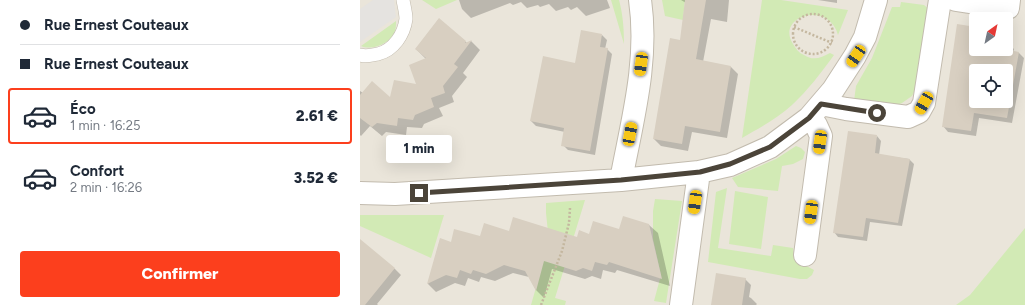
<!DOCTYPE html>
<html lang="fr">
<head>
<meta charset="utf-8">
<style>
	:root { --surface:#fff; --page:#f2f2f3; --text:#1f2937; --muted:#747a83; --line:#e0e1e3; --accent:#fc3f1d }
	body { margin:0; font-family:Figtree,sans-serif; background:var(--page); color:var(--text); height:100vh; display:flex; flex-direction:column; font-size:15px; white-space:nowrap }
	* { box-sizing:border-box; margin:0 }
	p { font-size:13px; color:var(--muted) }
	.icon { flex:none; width:22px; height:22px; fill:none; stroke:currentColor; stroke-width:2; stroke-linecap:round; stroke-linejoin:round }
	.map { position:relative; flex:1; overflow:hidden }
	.drawer { display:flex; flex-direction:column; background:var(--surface); width:360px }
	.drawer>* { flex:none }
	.top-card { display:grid; align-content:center; height:88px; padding:0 20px; background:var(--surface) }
	.needle { width:26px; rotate:33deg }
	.tools { position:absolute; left:609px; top:12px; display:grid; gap:8px }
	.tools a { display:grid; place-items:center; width:44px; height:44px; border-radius:4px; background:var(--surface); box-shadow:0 4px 16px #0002; font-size:20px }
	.end { position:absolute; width:18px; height:18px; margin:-9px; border:5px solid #4b4439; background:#fff; box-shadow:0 0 0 2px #fff }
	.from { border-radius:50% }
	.bubble { position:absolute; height:28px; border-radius:4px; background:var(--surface); box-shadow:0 4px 16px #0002; font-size:13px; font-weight:800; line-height:28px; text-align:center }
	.car { position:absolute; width:12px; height:24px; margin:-12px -6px; border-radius:5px; box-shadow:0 0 3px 1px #0007; background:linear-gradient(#f5c518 24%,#345 0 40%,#f5c518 0 76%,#345 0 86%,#f5c518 0) }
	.top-card b { display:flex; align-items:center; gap:14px; height:38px; font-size:15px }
	.top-card b+b { border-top:1px solid var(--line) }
	.top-card i { width:10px; height:10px; background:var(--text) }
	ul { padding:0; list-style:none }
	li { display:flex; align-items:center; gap:12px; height:56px; margin:0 8px 6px; padding:0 12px; border:2px solid transparent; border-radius:4px }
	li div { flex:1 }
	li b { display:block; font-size:15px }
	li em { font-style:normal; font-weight:800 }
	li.current { border-color:var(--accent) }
	li>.icon { width:36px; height:36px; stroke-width:1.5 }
	.action { display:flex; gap:8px; margin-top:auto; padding:8px 20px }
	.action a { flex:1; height:46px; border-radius:4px; background:var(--accent); color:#fff; font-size:16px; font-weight:800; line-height:46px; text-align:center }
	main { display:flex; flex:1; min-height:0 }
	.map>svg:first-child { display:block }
	.residential { fill:#eae5da; fill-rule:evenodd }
	.green { fill:#d2eab5 }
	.parking { fill:#e5e3e0 }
	.shadow { fill:#0003; fill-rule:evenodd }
	.building { fill:#d8cfc1; fill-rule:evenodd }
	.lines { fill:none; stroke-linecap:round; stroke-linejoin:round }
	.lane-casing { stroke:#c2bbae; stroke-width:14 }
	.street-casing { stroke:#c2bbae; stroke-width:24 }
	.path { stroke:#c4b79f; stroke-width:2.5; stroke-dasharray:2 2; stroke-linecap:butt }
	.lane { stroke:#fff; stroke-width:13 }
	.street { stroke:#fff; stroke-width:22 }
	.route { stroke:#4b4439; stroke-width:5 }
</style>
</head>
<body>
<main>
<section class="drawer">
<div class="top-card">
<b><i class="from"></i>Rue Ernest Couteaux</b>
<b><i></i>Rue Ernest Couteaux</b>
</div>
<ul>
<li class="current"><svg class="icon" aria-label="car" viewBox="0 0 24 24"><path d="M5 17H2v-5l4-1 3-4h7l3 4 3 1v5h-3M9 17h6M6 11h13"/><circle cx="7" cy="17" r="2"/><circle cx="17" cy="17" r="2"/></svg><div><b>Éco</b><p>1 min · 16:25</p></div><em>2.61 €</em></li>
<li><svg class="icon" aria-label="car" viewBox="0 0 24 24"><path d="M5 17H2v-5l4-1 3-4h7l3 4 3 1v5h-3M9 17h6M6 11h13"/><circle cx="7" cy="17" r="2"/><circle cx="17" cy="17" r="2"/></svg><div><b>Confort</b><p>2 min · 16:26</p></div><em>3.52 €</em></li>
</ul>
<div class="action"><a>Confirmer</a></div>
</section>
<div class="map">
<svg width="665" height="305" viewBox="0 0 665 305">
	<rect width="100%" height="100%" fill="#f6f3ec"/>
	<path class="residential" d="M0,0h665v305h-665zM616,19h30v30h-30zM616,71h30v30h-30z"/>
	<path class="green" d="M62,0h35l-21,9z
		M251,0h8c4,15 5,29 5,44z
		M302,0h23l-2,20 -18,-4z
		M402,0h19l67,10 -10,25c-9,-35 -63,-19 -45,9 3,5 6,9 11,11 9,6 17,3 26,-2l4,2c-13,18 -26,35 -42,50 -14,13 -34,24 -50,33z
		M541,2l23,3 7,6 -13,73 -6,12 -10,7 -8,3 -40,-5 2,-15 16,-28 20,-51h8z
		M36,21c0,3 0,7 -1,10 -4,12 -22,20 -34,15z
		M436,146l5,2 4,4 -2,7 -10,5 -11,2 -4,25 -40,-4 -6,-9 44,-19z
		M367,188l-9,60 53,8 2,-11 20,3 2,12 19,10 -2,5 -5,4h-7l-92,-17 8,-70z
		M375,191l33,6 -7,52 -32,-5z
		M295,199l27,2 -16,102 -12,-2 7,-26 -8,-36v-28z
		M225,200l-30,98 11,3 -1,4h-34l18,-63 -3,-29v-10z
		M0,215h84l-13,43 -71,-32z
		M665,228v77h-69l14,-10z"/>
	<path class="parking" d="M13,0h21l2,17 -36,25v-33z"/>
	<path class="shadow" d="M99,0h148l3,8 -24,8 -9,-9 -6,3 -3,-3 -12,4 -7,-7 -9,3 -2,-2 -11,3 -6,-6 -8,3 -3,-2 -39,15 -9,-9z
		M321,0h48l-2,22 -16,-3 -8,43 28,5 7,7 -11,64 -35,-6 -4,19 -27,-5 -7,-7 27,-98 5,-38z
		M458,0h19v3z
		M79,19l28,24 4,-2 9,9 -17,23 4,4 -15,19 2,6 -15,6 4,8 -19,8 -2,4 -15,-1 -1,8 -20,-3 -4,4 -12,-10 -9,10 -1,-1v-44l3,2 28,6 26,-14 9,-26 -10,-10z
		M616,28v21h30v-6l2,1 6,5 -1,3 6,1 5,5 -12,65 -33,-5 -3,18 -28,-4 -5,-6zM616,71h30v30h-30z
		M242,35l5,5 -2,9h2l5,5 -17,101 -27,-5 -5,-5 2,-13 -29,-6 -5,-5 45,-57z
		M517,136l4,5 -2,14 30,4 5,5 -12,62 -32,-4 -3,19 -29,-4 -4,-5z
		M289,225l9,8 12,53 -53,-16 -2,3 -12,-3 -2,9 -9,-3 -7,3 -33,-10 -8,29 -8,-8 -7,-13 -16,-4 -18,8 -14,-4 -2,5 -11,-4 -3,8 -10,-3 -19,9 -8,-8 12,-44 11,3 59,-11 68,7 12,-4z
		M4,244l31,25 6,6 -24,29 1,1h-18v-56z
		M385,279l6,6 -2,12 2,1 6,6 -1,1h-43z"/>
	<path class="building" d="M325,0h21l-10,59 35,7 -11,66 -35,-6 -3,18 -29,-5 17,-101 10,2z
		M79,18l27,23 -1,2 7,-3 -18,24 4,3 -15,19 2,7 -14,5 3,9 -19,8 -2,5 -15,-2 -1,8 -20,-3 -5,4 -12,-9v-23l12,-14 18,16 4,-17 22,4 -7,-19 17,-7 -11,-9z
		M597,24l19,3v22h30v-7l3,1 -1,7 11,2 -12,66 -33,-5 -3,18 -29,-4zM616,71h30v30h-30z
		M221,30l21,4 -2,13 8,1 -18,103 -29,-5 3,-18 -34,-7 13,-65 32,7z
		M488,131l29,4 -2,18 35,6 -12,64 -32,-5 -3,19 -30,-4z
		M263,216l26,8 13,55 -53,-17 -2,3 -12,-3 -3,9 -9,-3 -7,3 -32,-10 -8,30 -11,-20 -21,-6 -18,9 -13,-4 -2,4 -11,-4 -3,8 -11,-3 -19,9 13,-46 11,4 3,-13 26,7 4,-13 25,8 4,-14 64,20 2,-7 10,4 4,-13 26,8z
		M0,239l35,29 -30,37h-5z
		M356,273l30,5 -4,27h-31z"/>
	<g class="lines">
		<g class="lane-casing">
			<path id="lane" d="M0,55c7,2 11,0 18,-1 16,-4 26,-20 28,-35 0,-6 -2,-13 -3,-19"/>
		</g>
		<g class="street-casing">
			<path id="street" d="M596,0l52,8 1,-8
				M461,104l25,5 62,8 11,-5 5,-9 16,-103
				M261,180c11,-59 28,-119 19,-180
				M0,193l35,1 226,-14 78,-8 31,-7 40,-18 39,-29 24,-28 22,-34 10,-19 11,-37
				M445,255l16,-119 -5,-11 -7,-7
				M321,305l18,-133"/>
		</g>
		<path class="path" d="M433 34a20 20 0 1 1 40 0a20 20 0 1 1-40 0Z
			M434,27l38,16
			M181,305l21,-54 7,-28 1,-15"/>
		<use href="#lane" class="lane"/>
		<use href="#street" class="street"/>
	</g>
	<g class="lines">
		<path class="route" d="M59,193l202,-13 79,-8 30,-8 40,-17 39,-29 12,-14 56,9"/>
	</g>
</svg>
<div class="tools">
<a><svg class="needle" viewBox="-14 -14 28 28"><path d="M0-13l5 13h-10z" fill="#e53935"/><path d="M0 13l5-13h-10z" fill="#747a83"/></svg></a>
<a><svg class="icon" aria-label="locate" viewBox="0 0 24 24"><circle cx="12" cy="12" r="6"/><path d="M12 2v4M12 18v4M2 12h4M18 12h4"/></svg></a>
</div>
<i class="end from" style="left:517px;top:113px"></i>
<i class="end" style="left:59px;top:193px"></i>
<div class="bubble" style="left:26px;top:135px;width:66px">1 min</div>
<i class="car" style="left:496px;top:56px;rotate:214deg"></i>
<i class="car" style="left:281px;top:64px;rotate:188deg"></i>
<i class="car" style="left:564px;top:103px;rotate:210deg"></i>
<i class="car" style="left:270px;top:134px;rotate:11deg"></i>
<i class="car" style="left:460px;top:142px;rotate:188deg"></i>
<i class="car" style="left:335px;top:202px;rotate:188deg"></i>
<i class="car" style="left:451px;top:212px;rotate:188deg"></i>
</div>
</main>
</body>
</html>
